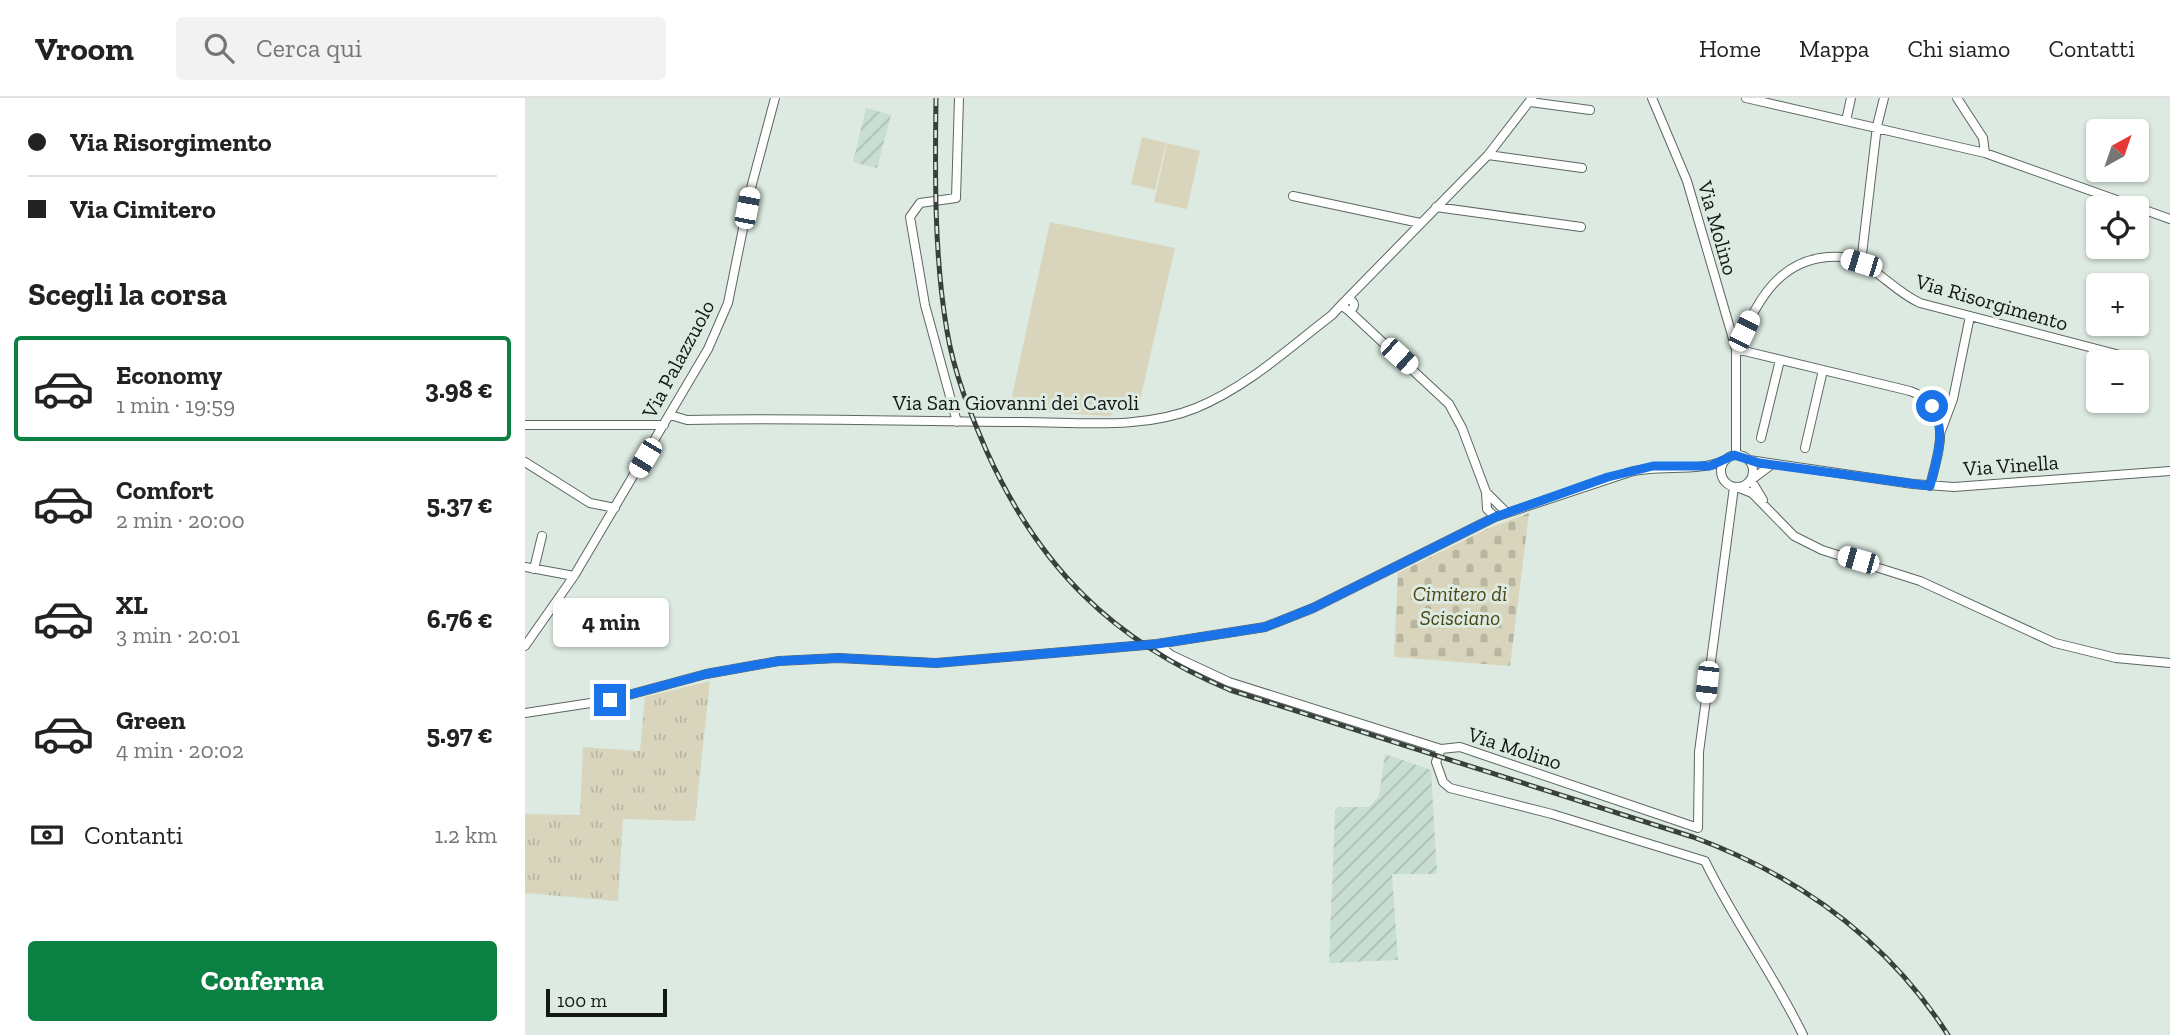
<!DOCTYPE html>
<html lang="it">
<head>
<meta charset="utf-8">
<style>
	:root { --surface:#fff; --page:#f2f2f2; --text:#222; --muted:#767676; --line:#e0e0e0; --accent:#0b8043 }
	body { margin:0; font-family:"Zilla Slab",serif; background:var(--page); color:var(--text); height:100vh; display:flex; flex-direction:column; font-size:26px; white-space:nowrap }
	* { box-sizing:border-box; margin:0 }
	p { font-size:23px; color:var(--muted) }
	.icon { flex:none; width:38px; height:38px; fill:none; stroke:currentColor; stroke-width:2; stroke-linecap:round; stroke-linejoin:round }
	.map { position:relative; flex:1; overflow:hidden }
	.details { display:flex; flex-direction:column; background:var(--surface); width:525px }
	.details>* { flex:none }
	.top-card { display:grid; align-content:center; height:154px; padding:0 28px; background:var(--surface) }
	.needle { width:46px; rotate:40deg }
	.buttons { position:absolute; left:1561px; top:21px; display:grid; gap:14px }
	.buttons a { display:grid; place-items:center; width:63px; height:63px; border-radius:7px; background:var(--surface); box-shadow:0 2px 5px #0004; font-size:35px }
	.scale { position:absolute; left:21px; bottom:18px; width:121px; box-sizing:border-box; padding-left:7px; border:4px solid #131815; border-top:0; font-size:19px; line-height:24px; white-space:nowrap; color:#131815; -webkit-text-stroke:5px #dceae1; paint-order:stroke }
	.end { position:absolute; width:32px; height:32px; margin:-16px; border:9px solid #1a73e8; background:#fff; box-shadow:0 0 0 4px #fff }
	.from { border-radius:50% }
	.bubble { position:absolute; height:49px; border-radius:7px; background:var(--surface); box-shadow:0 2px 5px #0004; font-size:23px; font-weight:800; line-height:49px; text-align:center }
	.car { position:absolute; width:21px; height:42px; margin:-21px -10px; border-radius:9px; box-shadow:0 0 5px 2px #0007; background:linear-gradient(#fff 24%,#345 0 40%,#fff 0 76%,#345 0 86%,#fff 0) }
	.top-card b { display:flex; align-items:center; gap:24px; height:66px; font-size:26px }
	.top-card b+b { border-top:2px solid var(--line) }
	.top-card i { width:18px; height:18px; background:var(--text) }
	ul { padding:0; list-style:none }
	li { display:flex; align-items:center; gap:21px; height:105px; margin:0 14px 10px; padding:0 14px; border:4px solid transparent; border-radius:7px }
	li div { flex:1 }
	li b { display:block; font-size:26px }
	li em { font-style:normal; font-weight:800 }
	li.current { border-color:var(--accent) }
	li>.icon { width:63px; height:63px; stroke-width:1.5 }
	h2 { padding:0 28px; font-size:32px; line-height:84px }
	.pay { display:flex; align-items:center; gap:18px; height:77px; padding:0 28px; font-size:26px }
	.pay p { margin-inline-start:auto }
	.primary-button { display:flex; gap:14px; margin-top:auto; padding:14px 28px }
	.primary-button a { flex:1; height:80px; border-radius:7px; background:var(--accent); color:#fff; font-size:28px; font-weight:800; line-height:80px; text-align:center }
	header { display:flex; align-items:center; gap:42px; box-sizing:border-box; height:98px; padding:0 35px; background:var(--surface); border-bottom:2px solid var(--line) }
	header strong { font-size:33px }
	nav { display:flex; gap:38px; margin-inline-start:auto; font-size:24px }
	.search { width:490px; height:63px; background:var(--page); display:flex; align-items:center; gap:18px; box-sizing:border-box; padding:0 24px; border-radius:7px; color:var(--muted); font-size:26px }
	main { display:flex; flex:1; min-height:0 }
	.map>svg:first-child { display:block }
	.industrial { fill:url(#industrial-furrows) }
	.grass { fill:url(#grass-tufts) }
	.cemetery { fill:url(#cemetery-stones) }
	.park { fill:#d8d5bc }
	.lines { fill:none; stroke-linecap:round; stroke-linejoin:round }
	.minor-casing { stroke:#5b6760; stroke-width:10 }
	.minor { stroke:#fff; stroke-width:8 }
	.rail-casing { stroke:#39403c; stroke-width:5 }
	.rail { stroke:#dceae1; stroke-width:2.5; stroke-dasharray:8; stroke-linecap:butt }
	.route { stroke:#1a73e8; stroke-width:9 }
	.labels { text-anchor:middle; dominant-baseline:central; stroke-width:6; stroke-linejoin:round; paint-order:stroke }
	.street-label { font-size:21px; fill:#131815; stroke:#dceae1 }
	.park-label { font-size:21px; font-style:italic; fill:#4d4614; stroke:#dceae1 }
</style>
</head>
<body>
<header>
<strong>Vroom</strong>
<div class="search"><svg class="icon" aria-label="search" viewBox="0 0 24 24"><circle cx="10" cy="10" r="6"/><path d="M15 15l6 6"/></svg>Cerca qui</div>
<nav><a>Home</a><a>Mappa</a><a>Chi siamo</a><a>Contatti</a></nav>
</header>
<main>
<section class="details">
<div class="top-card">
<b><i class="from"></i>Via Risorgimento</b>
<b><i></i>Via Cimitero</b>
</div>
<h2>Scegli la corsa</h2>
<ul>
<li class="current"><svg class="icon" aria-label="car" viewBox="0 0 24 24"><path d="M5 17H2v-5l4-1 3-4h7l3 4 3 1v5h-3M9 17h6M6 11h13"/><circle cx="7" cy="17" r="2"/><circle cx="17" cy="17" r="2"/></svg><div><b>Economy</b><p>1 min · 19:59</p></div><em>3.98 €</em></li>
<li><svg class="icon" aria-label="car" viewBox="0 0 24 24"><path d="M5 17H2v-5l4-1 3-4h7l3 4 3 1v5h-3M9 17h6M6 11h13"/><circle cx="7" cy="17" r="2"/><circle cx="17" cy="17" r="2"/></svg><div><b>Comfort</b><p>2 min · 20:00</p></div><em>5.37 €</em></li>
<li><svg class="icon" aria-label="car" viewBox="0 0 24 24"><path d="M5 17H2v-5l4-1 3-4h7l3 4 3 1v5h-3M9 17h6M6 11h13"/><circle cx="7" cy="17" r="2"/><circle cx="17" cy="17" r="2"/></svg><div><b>XL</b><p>3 min · 20:01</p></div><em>6.76 €</em></li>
<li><svg class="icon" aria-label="car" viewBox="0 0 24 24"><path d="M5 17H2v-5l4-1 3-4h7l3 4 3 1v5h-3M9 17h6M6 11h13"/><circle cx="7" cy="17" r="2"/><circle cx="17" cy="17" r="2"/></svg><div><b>Green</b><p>4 min · 20:02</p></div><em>5.97 €</em></li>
</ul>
<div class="pay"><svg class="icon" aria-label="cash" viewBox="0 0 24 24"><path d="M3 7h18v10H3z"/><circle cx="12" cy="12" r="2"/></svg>Contanti<p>1.2 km</p></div>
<div class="primary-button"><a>Conferma</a></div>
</section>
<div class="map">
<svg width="1645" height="937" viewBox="0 0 1645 937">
	<defs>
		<pattern id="industrial-furrows" width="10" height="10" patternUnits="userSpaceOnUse" patternTransform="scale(1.75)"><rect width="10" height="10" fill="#c9ded2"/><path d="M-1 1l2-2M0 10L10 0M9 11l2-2" fill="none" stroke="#acbeb3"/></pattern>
		<pattern id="grass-tufts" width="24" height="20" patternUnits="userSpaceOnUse" patternTransform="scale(1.75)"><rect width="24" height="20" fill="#d8d5bc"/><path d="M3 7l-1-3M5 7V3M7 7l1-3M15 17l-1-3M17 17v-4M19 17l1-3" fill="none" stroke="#b8b6a1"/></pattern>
		<pattern id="cemetery-stones" width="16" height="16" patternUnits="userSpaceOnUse" patternTransform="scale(1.75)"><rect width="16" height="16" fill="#d8d5bc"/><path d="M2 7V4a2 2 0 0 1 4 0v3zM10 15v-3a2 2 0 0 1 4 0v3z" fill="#b8b6a1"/></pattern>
	</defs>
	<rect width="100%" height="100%" fill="#dceae1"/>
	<path class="industrial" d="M341,10l25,7 -14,53 -24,-6z
		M860,656l46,16 6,104h-45l6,86 -69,3 6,-152 4,-4h30l10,-11z"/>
	<path class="grass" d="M185,583l-15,140 -72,-2 -5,82 -93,-8v-79l55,1 3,-68 57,4 5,-54z"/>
	<path class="cemetery" d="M1004,415l-19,153 -116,-9 4,-84 89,-44z"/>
	<path class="park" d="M617,39l24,6 -11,47 -24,-6z
		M642,45l33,8 -13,58 -33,-7z
		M525,124l125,26 -38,165 -24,-2 -2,5 -102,-6z"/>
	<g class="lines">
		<g class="minor-casing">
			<path id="minor" d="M1127,0l35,83 49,168v106
				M1221,0l239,55 185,66
				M1432,0l26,40 2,15
				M1005,4l60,8
				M1321,23l5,-23
				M963,57l94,13
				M768,98l127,27
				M911,109l145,20
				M1336,165l16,-137 7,-28
				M819 207a5 5 0 1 1 10 0a5 5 0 1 1-10 0Z
				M821,202l142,-145 44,-57
				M823,212l101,94 13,24 24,64 1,17 8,8
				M1211,251c18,-39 36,-83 84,-91 14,-2 30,-2 42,5 21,12 36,30 58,40l223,58
				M1211,251l174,42c46,16 28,61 20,95
				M145,317l17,5c112,-3 223,2 335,2 58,0 120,8 174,-14 51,-21 93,-60 136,-93l12,-13
				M432,324l-32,-117 -15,-88 10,-14 36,-5 3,-100
				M0,327h139
				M1416,333l12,-32 17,-83
				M1236,340l19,-78
				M1280,350l18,-78
				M1196 373a16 16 0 1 1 32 0a16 16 0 1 1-32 0Z
				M1224,362l164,24 41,3 216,-16
				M0,364l65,41 25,5
				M1209,389l-35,265 -1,76 -238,-81 -19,2 -5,13 7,20 7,6 102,26 153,47c29,60 69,114 98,174
				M1212,389l15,6 42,43 28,14 98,31 135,62 61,15 54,5
				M961,394l21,21
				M1238,402l-12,-20 20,-15
				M0,469l49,9
				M9,471l8,-33
				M632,546l14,11 58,27 212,67
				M0,548l49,-70 134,-227 20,-46 24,-119 23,-86
				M0,615l85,-13 96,-26 73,-13 59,-3 98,5 221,-19 108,-17 48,-19 182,-91 135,-45c31,-8 68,1 95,-12"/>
		</g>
		<use href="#minor" class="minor"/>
		<g class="rail-casing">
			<path id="rail" d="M411,0c-1,77 -2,157 11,233 7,42 23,82 40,121 52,115 126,189 243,238l463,147c106,39 194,103 255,198"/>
		</g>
		<use href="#rail" class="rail"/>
	</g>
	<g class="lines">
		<path class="route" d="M85,602l96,-26 73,-13 59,-3 98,5 221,-19 108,-17 48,-19 182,-91 113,-40 45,-11h57l24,-11 25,8 171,23c7,-28 17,-53 2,-80"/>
	</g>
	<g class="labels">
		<g class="street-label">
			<text transform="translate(1193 130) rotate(74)">Via Molino</text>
			<text transform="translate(1467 204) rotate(16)">Via Risorgimento</text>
			<text transform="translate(153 261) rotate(-62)">Via Palazzuolo</text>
			<text x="491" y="304">Via San Giovanni dei Cavoli</text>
			<text transform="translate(1486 367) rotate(-4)">Via Vinella</text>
			<text transform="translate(990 650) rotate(18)">Via Molino</text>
		</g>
		<g class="park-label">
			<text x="935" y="495">Cimitero di<tspan x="935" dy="24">Scisciano</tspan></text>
		</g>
	</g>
</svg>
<div class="buttons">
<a><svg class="needle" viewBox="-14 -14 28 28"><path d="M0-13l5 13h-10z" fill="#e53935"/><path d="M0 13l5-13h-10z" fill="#767676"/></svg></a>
<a><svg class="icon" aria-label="locate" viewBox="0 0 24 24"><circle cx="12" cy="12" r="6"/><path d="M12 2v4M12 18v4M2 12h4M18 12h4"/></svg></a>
<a>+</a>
<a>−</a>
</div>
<div class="scale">100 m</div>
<i class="end from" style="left:1407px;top:308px"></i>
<i class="end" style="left:85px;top:602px"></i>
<div class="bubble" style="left:28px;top:500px;width:116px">4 min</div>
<i class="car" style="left:222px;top:110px;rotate:11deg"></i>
<i class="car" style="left:1336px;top:165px;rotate:287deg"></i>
<i class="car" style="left:1219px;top:233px;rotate:26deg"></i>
<i class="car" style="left:874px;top:258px;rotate:132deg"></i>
<i class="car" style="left:120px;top:360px;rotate:211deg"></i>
<i class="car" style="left:1333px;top:462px;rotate:286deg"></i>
<i class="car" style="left:1182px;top:584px;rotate:186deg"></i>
</div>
</main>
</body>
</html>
